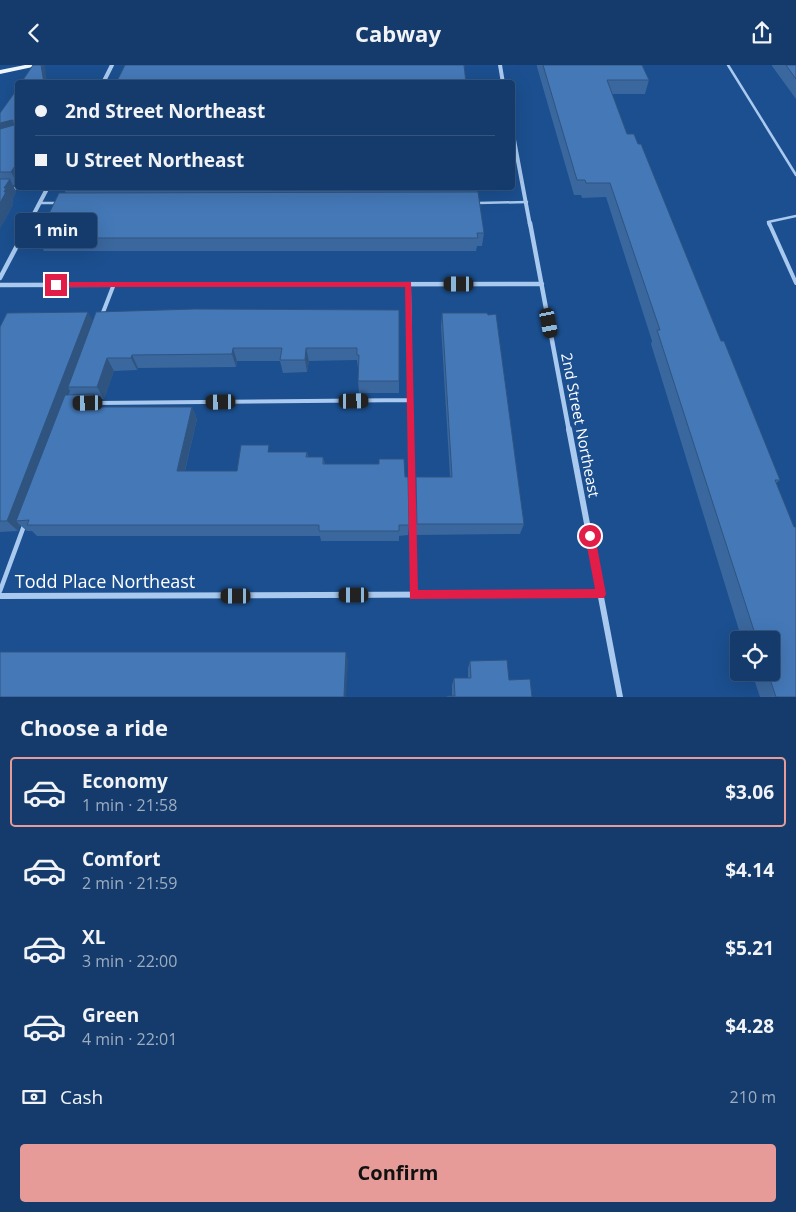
<!DOCTYPE html>
<html lang="en">
<head>
<meta charset="utf-8">
<style>
	:root { --surface:#143b6b; --page:#1d4271; --text:#f1f3f6; --muted:#9dadc1; --line:#33557e; --accent:#e69b98 }
	body { margin:0; font-family:"Open Sans",sans-serif; background:var(--page); color:var(--text); height:100vh; display:flex; flex-direction:column; font-size:19px; white-space:nowrap }
	* { box-sizing:border-box; margin:0 }
	p { font-size:16px; color:var(--muted) }
	.icon { flex:none; width:28px; height:28px; fill:none; stroke:currentColor; stroke-width:2; stroke-linecap:round; stroke-linejoin:round }
	.map { position:relative; height:632px; overflow:hidden }
	.details { display:flex; flex-direction:column; background:var(--surface); flex:1 }
	.details>* { flex:none }
	.guide { position:absolute; left:15px; top:15px; width:500px; height:110px; border-radius:5px; box-shadow:0 5px 20px #0002,0 0 0 1px var(--line); display:grid; align-content:center; height:110px; padding:0 20px; background:var(--surface) }
	.controls { position:absolute; left:730px; top:566px; display:grid; gap:10px }
	.controls a { display:grid; place-items:center; width:50px; height:50px; border-radius:5px; background:var(--surface); box-shadow:0 5px 20px #0002,0 0 0 1px var(--line); font-size:25px }
	.end { position:absolute; width:22px; height:22px; margin:-11px; border:6px solid #e11d48; background:#fff; box-shadow:0 0 0 2px #fff }
	.from { border-radius:50% }
	.bubble { position:absolute; height:35px; border-radius:5px; background:var(--surface); box-shadow:0 5px 20px #0002,0 0 0 1px var(--line); font-size:16px; font-weight:700; line-height:35px; text-align:center }
	.car { position:absolute; width:15px; height:30px; margin:-15px -8px; border-radius:6px; box-shadow:0 0 4px 1px #0007; background:linear-gradient(#222 24%,#8ab4d8 0 40%,#222 0 76%,#8ab4d8 0 86%,#222 0) }
	.guide b { display:flex; align-items:center; gap:18px; height:48px; font-size:19px }
	.guide b+b { border-top:1px solid var(--line) }
	.guide i { width:12px; height:12px; background:var(--text) }
	ul { padding:0; list-style:none }
	li { display:flex; align-items:center; gap:15px; height:70px; margin:0 10px 8px; padding:0 10px; border:2px solid transparent; border-radius:5px }
	li div { flex:1 }
	li b { display:block; font-size:19px }
	li em { font-style:normal; font-weight:700 }
	li.selected { border-color:var(--accent) }
	li>.icon { width:45px; height:45px; stroke-width:1.5 }
	h2 { padding:0 20px; font-size:22px; line-height:60px }
	.pay { display:flex; align-items:center; gap:12px; height:55px; padding:0 20px; font-size:19px }
	.pay p { margin-inline-start:auto }
	.button { display:flex; gap:10px; margin-top:auto; padding:10px 20px }
	.button a { flex:1; height:58px; border-radius:5px; background:var(--accent); color:#111; font-size:20px; font-weight:700; line-height:58px; text-align:center }
	header { display:flex; justify-content:space-between; align-items:center; height:65px; padding:0 20px; background:var(--surface); font-size:22px; font-weight:700 }
	.map>svg:first-child { display:block }
	.lines { fill:none; stroke-linecap:round; stroke-linejoin:round }
	.lane-far2 { stroke:#a9c9ee; stroke-width:2.5 }
	.lane-far1 { stroke:#a9c9ee; stroke-width:4 }
	.lane { stroke:#a9c9ee; stroke-width:4.5 }
	.street-far2 { stroke:#a9c9ee; stroke-width:4 }
	.street-far1 { stroke:#a9c9ee; stroke-width:4.5 }
	.street { stroke:#a9c9ee; stroke-width:6 }
	.primary { fill:#f0f6ff; fill-rule:evenodd }
	.wall { fill:#3a679d }
	.shaded-wall { fill:#305480 }
	.building { fill:#4478b7; stroke:#305480 }
	.route { fill:#e11d48 }
	.labels { text-anchor:middle; dominant-baseline:central; stroke-width:4; stroke-linejoin:round; paint-order:stroke }
	.street-label { font-size:15px; fill:#fff; stroke:#1b4f8f }
	.near-street-label { font-size:18px; fill:#fff; stroke:#1b4f8f }
</style>
</head>
<body>
<header><svg class="icon" aria-label="back" viewBox="0 0 24 24"><path d="M15 5l-7 7 7 7"/></svg>Cabway<svg class="icon" aria-label="share" viewBox="0 0 24 24"><path d="M12 15V3M7 8l5-5 5 5M5 13v7h14v-7"/></svg></header>
<div class="map">
<svg width="796" height="632" viewBox="0 0 796 632">
	<rect width="100%" height="100%" fill="#1b4f8f"/>
	<g class="lines">
		<path class="lane-far2" d="M728,0l68,110
			M0,123l47,1
			M40,138h17
			M477,138l50,-1
			M769,160l-1,-3 28,-6"/>
		<path class="lane-far1" d="M769,158l27,60
			M409,219l2,147
			M102,250l12,-31
			M97,338l314,-3"/>
		<path class="lane" d="M411,364l2,165
			M0,526l25,-68"/>
		<path class="street-far2" d="M500,0l3,18
			M103,18l9,-18
			M512,64l18,96
			M28,160l20,-38"/>
		<path class="street-far1" d="M530,158l39,208
			M0,213l29,-55
			M0,220l542,-1"/>
		<path class="street" d="M569,364l51,268
			M0,531l601,-2"/>
		<path class="primary" d="M25,0h17l-42,9v-4z"/>
	</g>
	<path class="wall" d="M537,0h105l7,15 -4,14h-33l15,40 11,10 142,336 -4,3 20,214h-36l-8,-24h19v-33h-29l-91,-296 1,-3 -46,-144 -24,1 -1,-3h-7l-37,-128z
		M772,0h24v34l-24,-33z
		M18,23v97h-5l3,7 -4,8 1,1 -1,2 1,2 -13,23v-115z
		M63,122h414v5l7,41 -2,13h-5l-1,5h-432l-7,-13 29,-45z
		M399,245v83h-40l-1,-12 1,-13h-1l-1,-8 -48,1 -2,11 -24,1 -3,-12h-43l-1,6 -98,1 -1,2 -23,1 -10,28h-7l5,7 -1,1h91l5,12 -12,52h52l34,-19h36l1,5h15l2,7 80,13 4,48 -1,10 -9,1v5h-78l-1,-5h-283l-5,-5h-5l-7,-6 -2,6 -18,1v-205l93,-6z
		M442,248l82,211 -4,10 -104,1v-58h34l-9,-151z
		M470,596l39,19 23,17 -80,-1v-11l2,-7h14v-10z"/>
	<path class="shaded-wall" d="M41,0h3l1,2 2,16h-3z
		M12,55l6,11 -18,6v-14z
		M18,96v24l-7,-13z
		M10,114l6,13 -4,8 1,1 -1,2 1,2 -13,23v-25l4,-15z
		M88,247l7,13 -27,62 2,4 -48,129 -6,1 4,4 -2,6 -11,-10z
		M233,283l4,13 -1,6 -4,-13z
		M306,283l3,13 -2,11 -2,-12z
		M132,290l6,13 -1,2 -6,-12z
		M107,293l7,13 -10,28 -7,-12z
		M94,329l8,12 -5,13 -7,-12z
		M192,342l5,12 -15,63 -5,-11z
		M346,587l2,8 -2,37h-2z"/>
	<path class="building" d="M33,0h8l3,18h-23z
		M125,0h339l2,18h-350z
		M543,0h99l7,15h-42l20,54h7l4,10h3l80,197h3l56,139h-5l19,47h2v170h-20l-8,-24h3v-33h-14l-100,-310h3l-50,-147h-24l-1,-3h-8z
		M786,0h10v14z
		M18,23v73l-7,11h-11v-43l14,-4 1,-3 -3,-2 -12,3v-10z
		M0,114h10l-6,9h2l-2,4h2l-6,11z
		M478,127l6,41h-7l1,5h-441l22,-45z
		M195,244l204,1v71h-41l1,-26h-2v-7h-51l-1,12h-25l2,-12h-49l-1,6 -100,1 -1,3h-24l-10,29h-29l28,-75z
		M88,247l-81,209h-7v-194l7,-14z
		M442,248h45l1,2 8,-1 28,210h-107l-1,-47h36z
		M94,329l-4,13h102l-15,64h60l4,-26h28l-1,7h39l-1,5h17v7h56v-5h25l1,18h3l1,48h-10v6h-80v-6h-292l2,-5 -13,1 49,-126z
		M0,587h346l-2,45h-344z
		M507,595l2,20 21,-1 2,18h-85v-1h8l-1,-18h17l-1,-17z"/>
	<path class="route" d="M411,217l7,308 177,-1 -10,-53 5,-4 5,4 11,58 -2,4 -194,1 -5,-312h-349l-3,-2 3,-3z"/>
	<g class="labels">
		<g class="street-label">
			<text transform="translate(581 360) rotate(79)">2nd Street Northeast</text>
		</g>
		<g class="near-street-label">
			<text x="105" y="516">Todd Place Northeast</text>
		</g>
	</g>
</svg>
<div class="controls">
<a><svg class="icon" aria-label="locate" viewBox="0 0 24 24"><circle cx="12" cy="12" r="6"/><path d="M12 2v4M12 18v4M2 12h4M18 12h4"/></svg></a>
</div>
<i class="end from" style="left:590px;top:471px"></i>
<i class="end" style="left:56px;top:220px"></i>
<div class="bubble" style="left:15px;top:148px;width:82px">1 min</div>
<i class="car" style="left:459px;top:219px;rotate:270deg"></i>
<i class="car" style="left:549px;top:258px;rotate:169deg"></i>
<i class="car" style="left:354px;top:336px;rotate:89deg"></i>
<i class="car" style="left:221px;top:337px;rotate:269deg"></i>
<i class="car" style="left:88px;top:338px;rotate:269deg"></i>
<i class="car" style="left:354px;top:530px;rotate:270deg"></i>
<i class="car" style="left:236px;top:531px;rotate:270deg"></i>
<div class="guide">
<b><i class="from"></i>2nd Street Northeast</b>
<b><i></i>U Street Northeast</b>
</div>
</div>
<section class="details">
<h2>Choose a ride</h2>
<ul>
<li class="selected"><svg class="icon" aria-label="car" viewBox="0 0 24 24"><path d="M5 17H2v-5l4-1 3-4h7l3 4 3 1v5h-3M9 17h6M6 11h13"/><circle cx="7" cy="17" r="2"/><circle cx="17" cy="17" r="2"/></svg><div><b>Economy</b><p>1 min · 21:58</p></div><em>$3.06</em></li>
<li><svg class="icon" aria-label="car" viewBox="0 0 24 24"><path d="M5 17H2v-5l4-1 3-4h7l3 4 3 1v5h-3M9 17h6M6 11h13"/><circle cx="7" cy="17" r="2"/><circle cx="17" cy="17" r="2"/></svg><div><b>Comfort</b><p>2 min · 21:59</p></div><em>$4.14</em></li>
<li><svg class="icon" aria-label="car" viewBox="0 0 24 24"><path d="M5 17H2v-5l4-1 3-4h7l3 4 3 1v5h-3M9 17h6M6 11h13"/><circle cx="7" cy="17" r="2"/><circle cx="17" cy="17" r="2"/></svg><div><b>XL</b><p>3 min · 22:00</p></div><em>$5.21</em></li>
<li><svg class="icon" aria-label="car" viewBox="0 0 24 24"><path d="M5 17H2v-5l4-1 3-4h7l3 4 3 1v5h-3M9 17h6M6 11h13"/><circle cx="7" cy="17" r="2"/><circle cx="17" cy="17" r="2"/></svg><div><b>Green</b><p>4 min · 22:01</p></div><em>$4.28</em></li>
</ul>
<div class="pay"><svg class="icon" aria-label="cash" viewBox="0 0 24 24"><path d="M3 7h18v10H3z"/><circle cx="12" cy="12" r="2"/></svg>Cash<p>210 m</p></div>
<div class="button"><a>Confirm</a></div>
</section>
</body>
</html>
